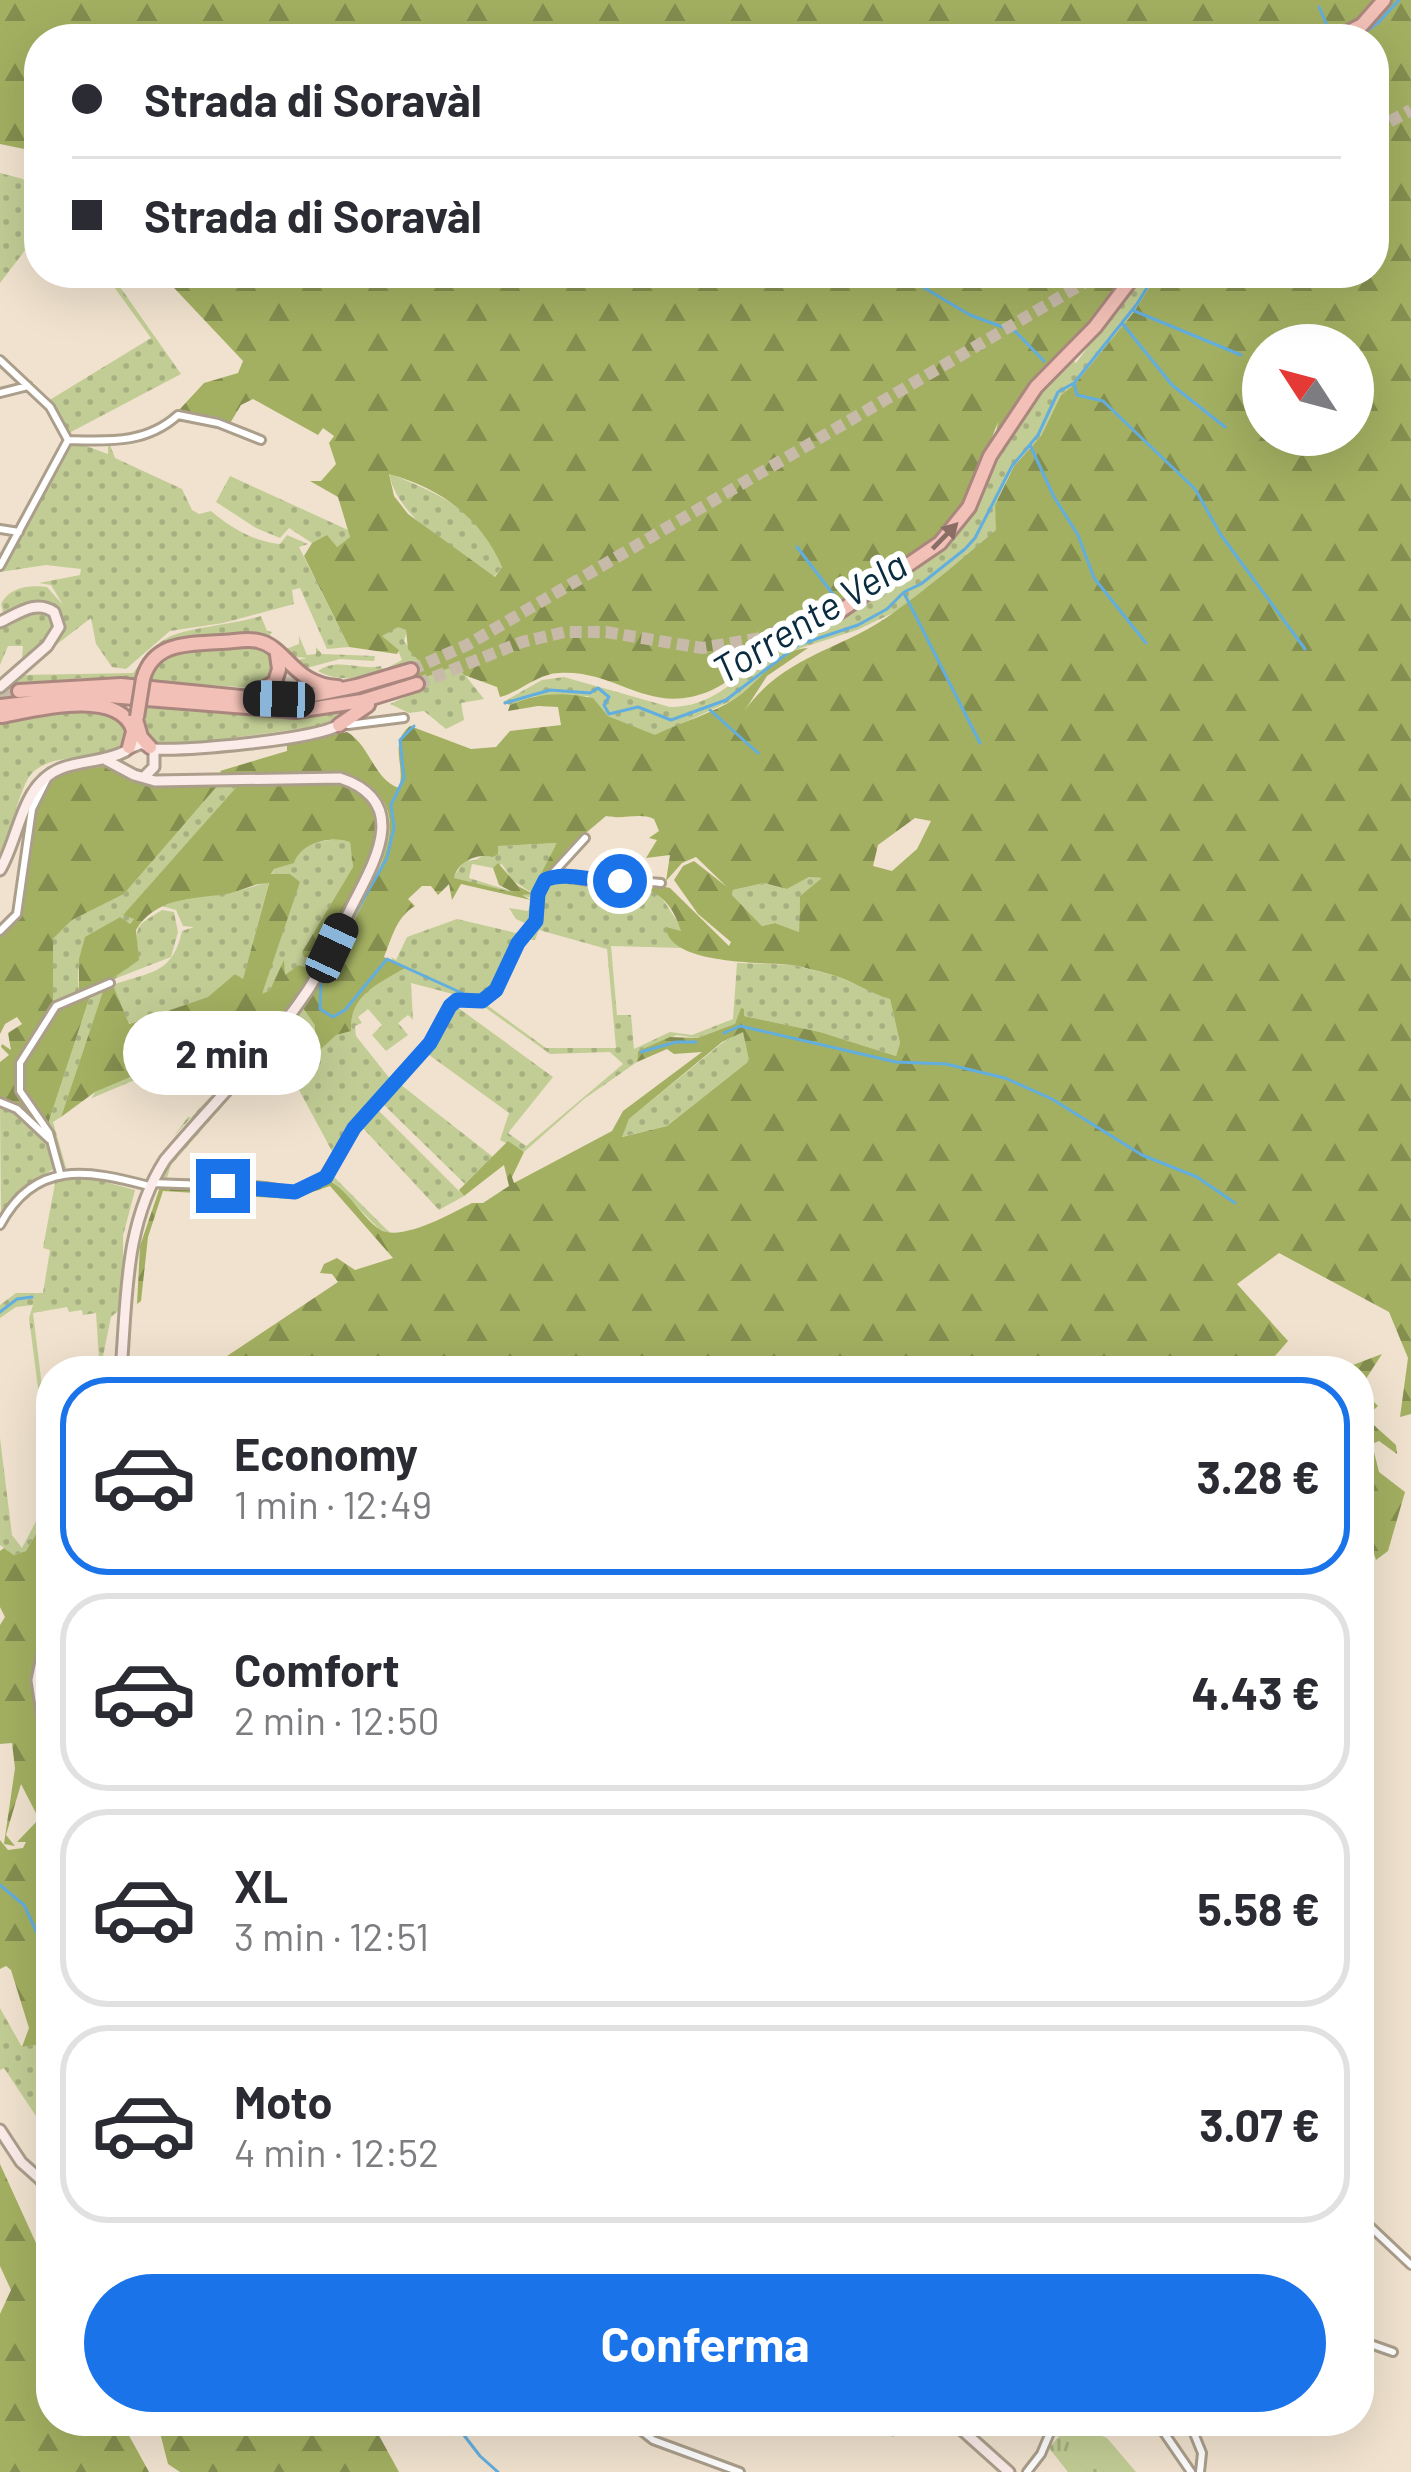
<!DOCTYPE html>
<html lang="it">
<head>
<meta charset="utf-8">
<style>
	:root { --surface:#fff; --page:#f7f7f7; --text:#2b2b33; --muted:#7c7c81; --line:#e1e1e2; --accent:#1a73e8 }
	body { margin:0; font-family:Barlow,sans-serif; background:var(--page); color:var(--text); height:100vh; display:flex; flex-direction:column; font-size:45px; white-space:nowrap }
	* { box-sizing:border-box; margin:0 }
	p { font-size:39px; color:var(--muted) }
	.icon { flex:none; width:66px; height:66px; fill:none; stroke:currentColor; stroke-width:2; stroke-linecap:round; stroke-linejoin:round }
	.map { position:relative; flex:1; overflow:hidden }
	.panel { position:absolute; left:36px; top:1356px; width:1338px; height:1080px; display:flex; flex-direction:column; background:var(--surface); border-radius:48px; box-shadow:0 12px 48px #0002 }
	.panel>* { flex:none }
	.guide { position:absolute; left:24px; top:24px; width:1365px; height:264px; border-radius:48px; box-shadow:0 12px 48px #0002; display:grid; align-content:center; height:264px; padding:0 48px; background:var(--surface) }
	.needle { width:78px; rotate:306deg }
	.buttons { position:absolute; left:1242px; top:324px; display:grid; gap:24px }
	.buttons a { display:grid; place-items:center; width:132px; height:132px; border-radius:50%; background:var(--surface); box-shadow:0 12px 48px #0002; font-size:60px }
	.end { position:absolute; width:54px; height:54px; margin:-27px; border:15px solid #1a73e8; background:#fff; box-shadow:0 0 0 6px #fff }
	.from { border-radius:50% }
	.bubble { position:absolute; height:84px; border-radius:42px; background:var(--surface); box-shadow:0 12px 48px #0002; font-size:39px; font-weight:700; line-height:84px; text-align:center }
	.car { position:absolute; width:36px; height:72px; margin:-36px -18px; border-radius:15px; box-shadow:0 0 9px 3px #0007; background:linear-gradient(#222 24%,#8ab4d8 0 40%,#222 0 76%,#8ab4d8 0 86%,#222 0) }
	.guide b { display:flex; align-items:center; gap:42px; height:114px; font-size:45px }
	.guide b+b { border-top:3px solid var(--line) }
	.guide i { width:30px; height:30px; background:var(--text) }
	ul { padding:21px 0 0; list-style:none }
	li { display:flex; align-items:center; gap:36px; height:198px; margin:0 24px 18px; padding:0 24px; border:6px solid var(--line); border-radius:48px }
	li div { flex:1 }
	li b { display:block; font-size:45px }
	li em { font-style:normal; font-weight:700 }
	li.on { border-color:var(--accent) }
	li>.icon { width:108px; height:108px; stroke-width:1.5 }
	.primary-button { display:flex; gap:24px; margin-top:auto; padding:24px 48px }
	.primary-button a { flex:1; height:138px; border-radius:72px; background:var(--accent); color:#fff; font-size:48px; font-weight:700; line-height:138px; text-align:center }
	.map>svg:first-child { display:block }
	.grass { fill:url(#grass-dots); fill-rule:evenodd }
	.forest { fill:url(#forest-firs); fill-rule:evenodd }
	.park { fill:url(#park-tufts) }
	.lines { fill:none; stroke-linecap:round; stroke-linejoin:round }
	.stream { stroke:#62aedf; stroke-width:3 }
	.highway-tunnel { stroke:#c7baa9; stroke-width:12; stroke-dasharray:12 6; stroke-linecap:butt }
	.street-casing { stroke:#ab9e8b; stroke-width:12 }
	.secondary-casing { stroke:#ab9e8b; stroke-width:15 }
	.highway-casing { stroke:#a9877e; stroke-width:18 }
	.street { stroke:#fff; stroke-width:6 }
	.secondary { stroke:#fbece9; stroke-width:9 }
	.highway { stroke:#f2c0b6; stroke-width:12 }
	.highway-bridge-casing { stroke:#a9877e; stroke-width:18; stroke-linecap:butt }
	.highway-bridge { stroke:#f2c0b6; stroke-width:12 }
	.oneway { fill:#8a6e66 }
	.route { stroke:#1a73e8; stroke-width:15 }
	.labels { text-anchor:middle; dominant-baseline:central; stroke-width:12; stroke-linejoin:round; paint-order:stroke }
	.water-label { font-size:39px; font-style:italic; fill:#0a2c41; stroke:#fff }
</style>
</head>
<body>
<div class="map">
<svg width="1411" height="2472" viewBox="0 0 1411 2472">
	<defs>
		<pattern id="grass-dots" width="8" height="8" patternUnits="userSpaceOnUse" patternTransform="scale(3)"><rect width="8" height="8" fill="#c2cd95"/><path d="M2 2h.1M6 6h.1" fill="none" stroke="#a6af80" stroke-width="1.8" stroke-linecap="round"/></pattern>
		<pattern id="forest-firs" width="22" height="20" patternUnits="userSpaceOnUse" patternTransform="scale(3)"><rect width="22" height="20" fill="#a3b061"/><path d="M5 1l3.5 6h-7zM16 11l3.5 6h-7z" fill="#848e4f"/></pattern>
		<pattern id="park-tufts" width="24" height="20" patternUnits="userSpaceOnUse" patternTransform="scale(3)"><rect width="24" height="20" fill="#c2cd95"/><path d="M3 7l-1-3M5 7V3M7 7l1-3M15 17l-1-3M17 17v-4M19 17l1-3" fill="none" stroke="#a6af80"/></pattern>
	</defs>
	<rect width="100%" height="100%" fill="#f0e2ce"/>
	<path class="grass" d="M0,173l23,6 8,7 8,-2v48l-39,51z
		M104,273l16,14 61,87 -112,59 -21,-32 103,-63z
		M1142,273h16l-24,39 -59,72 -14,11 -20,41 -28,30 -18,39 2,25 -53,47 -47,34 -40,19 -56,18 -17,9 -49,42 -80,37 -47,-20 -20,-20h-55l-23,9 -7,-3 39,-22 22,-3 106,30c46,0 72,-33 104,-61l-4,-4c57,-15 163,-71 195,-121 12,-19 19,-40 28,-59 19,-38 46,-76 77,-105l6,6z
		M108,440l7,18 67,31 10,21 7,4 12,-3c21,18 45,31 69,33l7,-9 21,9 -9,3 50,100 -22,2 -27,-61 -8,2 2,14 -71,19 -53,8 -44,38 -14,-2 -16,-23 -5,-26 -39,30 13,-21c-6,-39 -37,-23 -61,-11l-3,-12c9,-17 28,-19 46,-17l16,18 -12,-20 -12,-2 41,-8 1,-6 -35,-4 -46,7 65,-125 13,-4 30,11z
		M389,473c56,24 87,35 113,94l-8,10c-38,-29 -95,-55 -105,-104z
		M230,476l118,54 2,7 -13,10 -17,-7 -8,3 -23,-15 -9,10 -24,-10 -40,-26z
		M35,611l11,2 6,10 -2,10 -24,25h-4l1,-12h-15l-8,19v-38z
		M261,616l6,15 5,1 -2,3 23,26 14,-3 -13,-1 -8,-8 13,-5v-8l8,19 9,-1v-7l6,7 53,2 -1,5 -34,-2 -37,10 -8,-2 -18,-22 -14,-10 -82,4 -27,11 -17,29 -53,-1 -65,6 1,14 -20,4v-10l20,-17 113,-2c11,-13 19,-27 34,-35 17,-10 70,-14 94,-22z
		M397,626l10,4 -3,11 17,22 -7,11 1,4c-40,16 -84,27 -127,27l58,-9 67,-22 -5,-11c-24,12 -66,23 -90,8 20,-14 41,0 63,-5l2,4 19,-10 -5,-12 -16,-12z
		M260,645l11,7 5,17 -9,16 -13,3 -106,-7c11,-44 77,-34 112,-36z
		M457,665l27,34 -23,4 3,17 -18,9 -22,-18 -15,2 -19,-9 30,-14 -4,-9z
		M144,704l137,13 68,-7 -20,15 -165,22 -16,-6 -7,-18z
		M0,708l10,11 11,1 30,-8 60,-3 18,20c-13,44 -65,16 -96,43 -13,12 -24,67 -33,88z
		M219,784h20l-115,130 11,4 -6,7 -9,-8c-34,18 -45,37 -41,75l-26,12v-65l19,-19 52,-26z
		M390,820c4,50 -59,145 -86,188l12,17 -2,14 6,11 28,-29 3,-16 42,-44 -2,-4 5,3 11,-23 50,-18 59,14 6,-3c-11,25 -19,65 -50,69l-61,-16 2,37 -5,-5 -10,8 10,12 -22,16 -14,-16 10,-10 -14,-16 -10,8 4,6 -7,3 1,10 35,44c-11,15 -26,30 -36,42 -14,17 -17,43 -35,56 -31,22 -121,5 -160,3l8,-18c69,-87 208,-234 222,-343zM278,1051l55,102 -5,17 -36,16 -34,-6 -91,-2 4,-13 84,-96 3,4z
		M346,839l4,3 3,25 -51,85 5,7 14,-7 -12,27v-7l-10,-7 -15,14v-16l-14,27 -9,5 38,-113 -9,-8 -19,2 3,-7 19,-6c7,-20 34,-24 53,-24z
		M558,843l-26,50 -20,-13 -10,-16 -9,4 -21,-4 -3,14 55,17 10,-1 6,-10 -4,32 -7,9 -13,-6 -7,-11 19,3 4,-13 -79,-20 11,-17 12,-1 21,-14z
		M558,877l41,8 39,-4 25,4 -5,7 23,35v21l-70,-2 6,69h14l3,34 36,-17 22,3 41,-16 4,-56h4l52,2 43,11 54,23 10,44 -4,13 -76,-24 -76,-16 -3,-7 -5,15 -40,14 -19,-3 -39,16 -1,11 -53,37 -60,53 -24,-12 9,-27 -84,-61 28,-48 100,73 -45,56 18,13 97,-82 -13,-12 -60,2 -71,-51h5l62,45h70l-9,-99 -68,-19 -4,10 -9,-1 -3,8 -4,-1 17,-20 8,-43z
		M809,877l15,1 -24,18 -1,36 -24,-9 -13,3 -30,-31 1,-5 31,-7 23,6z
		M269,882l-26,98 -8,-6 -26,23 -81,27 -15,-39c38,-14 59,-10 69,-54l12,-4 -11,-1 -7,-16 -14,-4 44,-15 20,3z
		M162,910l12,2 4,20 -7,25 -62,24 29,-21c-3,-36 -3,-33 24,-50z
		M104,988l-43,129 -8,5 13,46 -3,1 -15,-45 43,-131z
		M261,1029l8,4 -95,103 14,-19 7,1 48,-67 -6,-14 -145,61 3,-6c46,-20 118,-58 166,-63z
		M743,1031l6,30 -82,65 -46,11 8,-18 93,-76z
		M396,1081l97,76 -28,27 -84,-82z
		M0,1104c29,12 49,33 56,63l-22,14 -33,33z
		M376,1108l88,88 -25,14 -77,-83 -28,50 57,57 -12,-5 -46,-47h-10l37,-57z
		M83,1176l52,14 -12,46v57l-4,17 -8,7 -11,54h-5v-11l4,-1 -3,-46 -13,2 -1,-5 -13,2 -2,-5 -34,6 18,147v48l-25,43 -12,4 -14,-10v-107l12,97 10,13 22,-42 6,-25 -21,-163 4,-13 -17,2 -16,11v-13l16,-12h27l7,-43 -7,-2 13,-70z
		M0,2008l22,39 23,-3 6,7v75l-5,5 -42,-63 -4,2z"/>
	<path class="forest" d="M0,0h1378l-19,21 -46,18h-1274v113l-39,-8z
		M1389,0h22v1414l-11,3 8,-59 -19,-46 -110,-59 -42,31 51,57 -13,15 14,15h-559l-72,-10 1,10 -29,-8 -19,8h-100l1,-8c-25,10 -49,4 -70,8h-229l11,-13 114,-76 -6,-8 -12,-1 4,-9 13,-6 18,12 38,-12 -63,-72 -38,13 -129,-8 -15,46 -7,64 -4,3 3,-58 20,-59 95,2 5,4 1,-4 33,5 36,-13c20,12 31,35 49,48 21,14 73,-16 93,-26h11l26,-17 -5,-21 -40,31 -5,-6 49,-49 16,11 -12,25 2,6 98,-52 11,-20 79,-59 -28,2 -7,-5 -30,13 1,-11 32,-14 27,1 38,-14 6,-16 3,1v7l76,16 76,24 4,-13 -10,-44c-21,-6 -40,-20 -61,-25 -12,-3 -25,-7 -37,-9 -30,-3 -124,0 -126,-38l15,4c-7,-23 -19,-38 -41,-45l-2,-5 32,7 59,58 2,-4 -33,-28 -24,-34 9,-14 11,-5 33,26 -31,-30 -14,6 -16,18 4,-26 -24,3 11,-18 -8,-2 10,-7 -5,-12c-14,-7 -31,1 -48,-3l-38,32 -34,46 -12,1 9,5 -70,-16 -9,16 -3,-16 -11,11 -7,-9h-9l-14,13 7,7c-19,11 -23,32 -31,51l21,11c-27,16 -56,27 -54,63l-15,4 -17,16 -5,-13 1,-13 -12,-17c19,-29 36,-58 52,-89 30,-57 70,-127 -23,-148l-108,5 -4,-5 67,-20v-8l60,-11c23,13 27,48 52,56 7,-23 -11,-44 11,-62l61,23 25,-2 14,-16 51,-6 -3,-18 -20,-1 -30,5 2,-6c28,-13 54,-13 83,-7l15,18 47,19c26,-13 57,-21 81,-37 23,-16 44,-49 72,-50l-41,28 -22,34c41,-56 96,-59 148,-97 36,-26 69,-54 103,-83l-1,-25 19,-39 27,-30 20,-41 14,-11 59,-72 24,-39h216v-234h-13l4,-4 -4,-5zM1263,345h90v90h-90zM915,818l16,3 -14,28 -25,22 -19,-5 5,-21zM557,843l-26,50 -13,-7 -20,-23 -5,5 6,17 16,8 -61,-15c4,-17 23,-25 39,-21l5,-3v-8zM809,877l13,1 -22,18 -1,36 -24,-9 -13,3 -30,-31 1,-5 31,-7 23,6zM743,1032l6,29 -82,65 -45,11 7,-18 93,-77z
		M160,273h971l-47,58 -42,40 -47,67 3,-16 -31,79 -25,34 -116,80 -56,16 -5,10 5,1 -20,21 9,-37c-8,31 -17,50 -47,64 -63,28 -94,-21 -153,-17 -22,1 -37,18 -59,24l-3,-10 -33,-12 -7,-10 -41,16 -3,-7 7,-12 -12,-13 -2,-19 -8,-3 -16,9 17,14 -2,4 -48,-7 -45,-91 8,-13 15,-8 10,12 13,-10 -12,-40 -28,-16h11l15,-17 -7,-21 5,-7 -11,-8 -5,7 -65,-36 -12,6 -12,20 -46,-12 -3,-4 24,-26 34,-10 5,-12zM389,474c52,14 92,44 113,93l-7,10 -87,-63 -14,-18z
		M107,766l25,16 87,2 -95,110 -52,26 -19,19v65l-37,63c-3,30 19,44 32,68l-35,-32 -13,-3v-38l9,-7 -8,-8 1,-3 9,6 -3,-17 14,-9 -5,-7 -12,7 -5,10v-102c49,-32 6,-117 53,-153 14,-10 37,-10 54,-13z
		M337,782c60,23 38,70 17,112 -12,24 -22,48 -40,65l-10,-2 -2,-5 51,-85 -3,-25c-18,-7 -50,1 -56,21l-20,6 -3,5h19l10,8 -38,112 8,-4 14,-30 1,15 14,-10 8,3 2,7 -11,21 -29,37 -8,-4 -25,5 -87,35 -54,23 -34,25 43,-129 9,-3 16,39 79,-27 27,-23 8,5 26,-96c-17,0 -31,10 -48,12 -29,3 -67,4 -85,35l3,30 -30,21 -30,11v-33l6,-22 35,-20 10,7 4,-5 -11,-4 116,-131z
		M91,993l-43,131 -26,-34 -1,-24 37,-58z
		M1382,1354l-22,34 18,18 -13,11 31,28 1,9 -18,-13 -7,3 7,28 26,20 -17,59 -12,9 -13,-40 -4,-31v-118h-22z
		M51,1508v94l-18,82 4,40 14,68v259l-7,-7 -22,3 7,-19 -18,-58 -5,-4 -6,3v-129l8,10 15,-2 3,-6h-9l22,-23 -18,-35 -15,51 9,11 -11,-2 11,-76 -3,-25 -12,1v-119l5,-8 -5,-10v-56l4,-3 10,7 12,-4z
		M0,2164l51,112v145h70l28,51h-149v-158l11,-24 -11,-24z
		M157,2421h214l28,51h-219l-12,-8z"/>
	<path class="park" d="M1086,2430l21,8 29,34h-68l-19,-24 11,-13z"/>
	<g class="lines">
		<path class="stream" d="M1319,7l11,25
			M1356,39l23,-17 20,-22
			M1357,273l3,2
			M911,280l59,35 46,17 28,29
			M1132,310l109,45
			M1122,323l50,62 53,42
			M1074,383l3,12 26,6 92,88 26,46 84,114
			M1030,445l24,52 24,38 16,43 52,65
			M797,547l42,55
			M905,595l75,148
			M505,703l45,-13 40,3 8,-5 11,9 -5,8 5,9 29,-7 33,13 55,-20 72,-55 60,-20 29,-16 17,-17 17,-8 44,-35 10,-11 37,-72 26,-31 20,-43 16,-9 63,-79 19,-31
			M710,710l48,43
			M321,979l-1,30 13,8 12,-7 42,-51 77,35
			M301,1008l86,-150 7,-31 -3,-22 13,-27 -4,-38 14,-14
			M724,1033l16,-7 156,36 50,2 59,14 47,21 90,56 55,22 38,26
			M641,1052l35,-10h20
			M0,1312l17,-13 15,-2
			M0,1885l24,20 27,58
			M453,2421l27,35 18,16
			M798,2421c31,12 66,3 95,14l17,-14"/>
		<path class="highway-tunnel" d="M1374,130l37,-20
			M411,670l56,-25 634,-372
			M417,684l105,-42 43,-10h41l96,16 71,-12
			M0,696l19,-5"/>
		<g class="street-casing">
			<path id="street" d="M0,360l50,47 18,33
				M0,393l28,-7
				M68,440c41,1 78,4 110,-25l40,8 43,17
				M0,529l19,3
				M0,566l68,-126
				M348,725l56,-7
				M551,875l34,-37
				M0,931l17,-17 15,-105 17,-34
				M0,1102l17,7 32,30
				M60,1173l-11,-40 -29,-42v-28l36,-57 54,-23
				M152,1183l113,4 30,5 27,-12 32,-52 76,-85 20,-37 7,-5h25l14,-11 22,-47 18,-22 2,-27 7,-14c19,-9 37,3 57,2 21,0 39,-2 59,1
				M0,1225c35,-66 88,-55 149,-39
				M1359,2216l52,49
				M1359,2340l34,12
				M629,2421l24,19 87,32
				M1156,2421l35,51
				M1189,2421l13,32 -2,19
				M1027,2472l14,-18 14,-33"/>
		</g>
		<g class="secondary-casing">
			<path id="secondary" d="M0,622c18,-8 35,-23 54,-10l5,15 -12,19 -47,41
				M127,749l15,-6 12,8v16l-9,9
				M153,749c33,2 160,-9 186,-24
				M106,760l28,15 21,6 185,-3c73,24 33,86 11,130 -14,28 -26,56 -43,82 -41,61 -96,114 -143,170 -41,64 -38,138 -44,211
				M0,870c20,-34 21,-87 62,-102 22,-8 43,-6 64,-17
				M51,1615l-14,65 14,92
				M0,2130l21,32 30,27
				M952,2421l57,51"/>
		</g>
		<g class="highway-casing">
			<path id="highway" d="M1334,39l28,-14 22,-25
				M773,636l60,-20 107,-73 29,-36 21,-51 46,-69 59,-60 41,-54
				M143,679c10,-37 45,-35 77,-37 12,0 27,-4 38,-1 29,6 35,44 80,46
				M19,691l102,-6 130,13h47l59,-12 54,-16
				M256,693l19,-11 4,-13 -2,-14
				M0,706l96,-11 200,16 66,-10 55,-17
				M2,716c35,-7 117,-28 131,14
				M137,723l4,14 9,10
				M339,725l29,-20
				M129,747l6,-23"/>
		</g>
		<use href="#street" class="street"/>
		<use href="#secondary" class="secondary"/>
		<use href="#highway" class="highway"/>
		<g class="highway-bridge-casing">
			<path id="highway-bridge" d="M137,717l6,-38"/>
		</g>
		<use href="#highway-bridge" class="highway-bridge"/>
	</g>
	<defs><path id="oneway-solid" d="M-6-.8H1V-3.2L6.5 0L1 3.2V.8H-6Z" transform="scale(3)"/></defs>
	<use class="oneway" href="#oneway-solid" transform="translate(945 536) rotate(-46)"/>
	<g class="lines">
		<path class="route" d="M223,1186l72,6 31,-15 28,-49 76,-85 20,-37 7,-6 25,1 14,-11 22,-47 18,-22 2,-27 7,-14c21,-10 51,3 75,1"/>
	</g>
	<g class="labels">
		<g class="water-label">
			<text transform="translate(809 616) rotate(-31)">Torrente Vela</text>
		</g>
	</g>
</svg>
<div class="buttons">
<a><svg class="needle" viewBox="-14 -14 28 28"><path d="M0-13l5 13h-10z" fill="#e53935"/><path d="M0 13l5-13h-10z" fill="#7c7c81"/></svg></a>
</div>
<i class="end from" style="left:620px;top:881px"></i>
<i class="end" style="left:223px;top:1186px"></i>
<div class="bubble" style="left:123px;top:1011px;width:198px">2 min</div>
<i class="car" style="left:279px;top:699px;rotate:272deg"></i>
<i class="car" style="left:332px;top:948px;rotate:25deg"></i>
<div class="guide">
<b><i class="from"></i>Strada di Soravàl</b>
<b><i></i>Strada di Soravàl</b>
</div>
<section class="panel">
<ul>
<li class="on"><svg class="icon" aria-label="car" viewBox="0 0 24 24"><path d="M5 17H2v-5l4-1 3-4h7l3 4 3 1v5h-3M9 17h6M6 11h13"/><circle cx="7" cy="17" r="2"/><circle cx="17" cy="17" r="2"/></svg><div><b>Economy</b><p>1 min · 12:49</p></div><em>3.28 €</em></li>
<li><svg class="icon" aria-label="car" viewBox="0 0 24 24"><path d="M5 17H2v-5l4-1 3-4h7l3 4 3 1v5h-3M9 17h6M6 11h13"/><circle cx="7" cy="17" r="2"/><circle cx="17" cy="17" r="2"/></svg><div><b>Comfort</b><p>2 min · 12:50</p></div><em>4.43 €</em></li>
<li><svg class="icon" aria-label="car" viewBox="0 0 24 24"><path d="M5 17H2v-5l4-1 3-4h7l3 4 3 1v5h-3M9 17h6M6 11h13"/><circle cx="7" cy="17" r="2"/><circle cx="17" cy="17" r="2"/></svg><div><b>XL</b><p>3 min · 12:51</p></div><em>5.58 €</em></li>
<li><svg class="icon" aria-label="car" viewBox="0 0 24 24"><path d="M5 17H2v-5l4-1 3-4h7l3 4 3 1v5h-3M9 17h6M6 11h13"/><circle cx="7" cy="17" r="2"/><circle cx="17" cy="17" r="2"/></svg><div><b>Moto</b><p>4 min · 12:52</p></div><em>3.07 €</em></li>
</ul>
<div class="primary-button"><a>Conferma</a></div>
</section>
</div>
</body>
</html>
